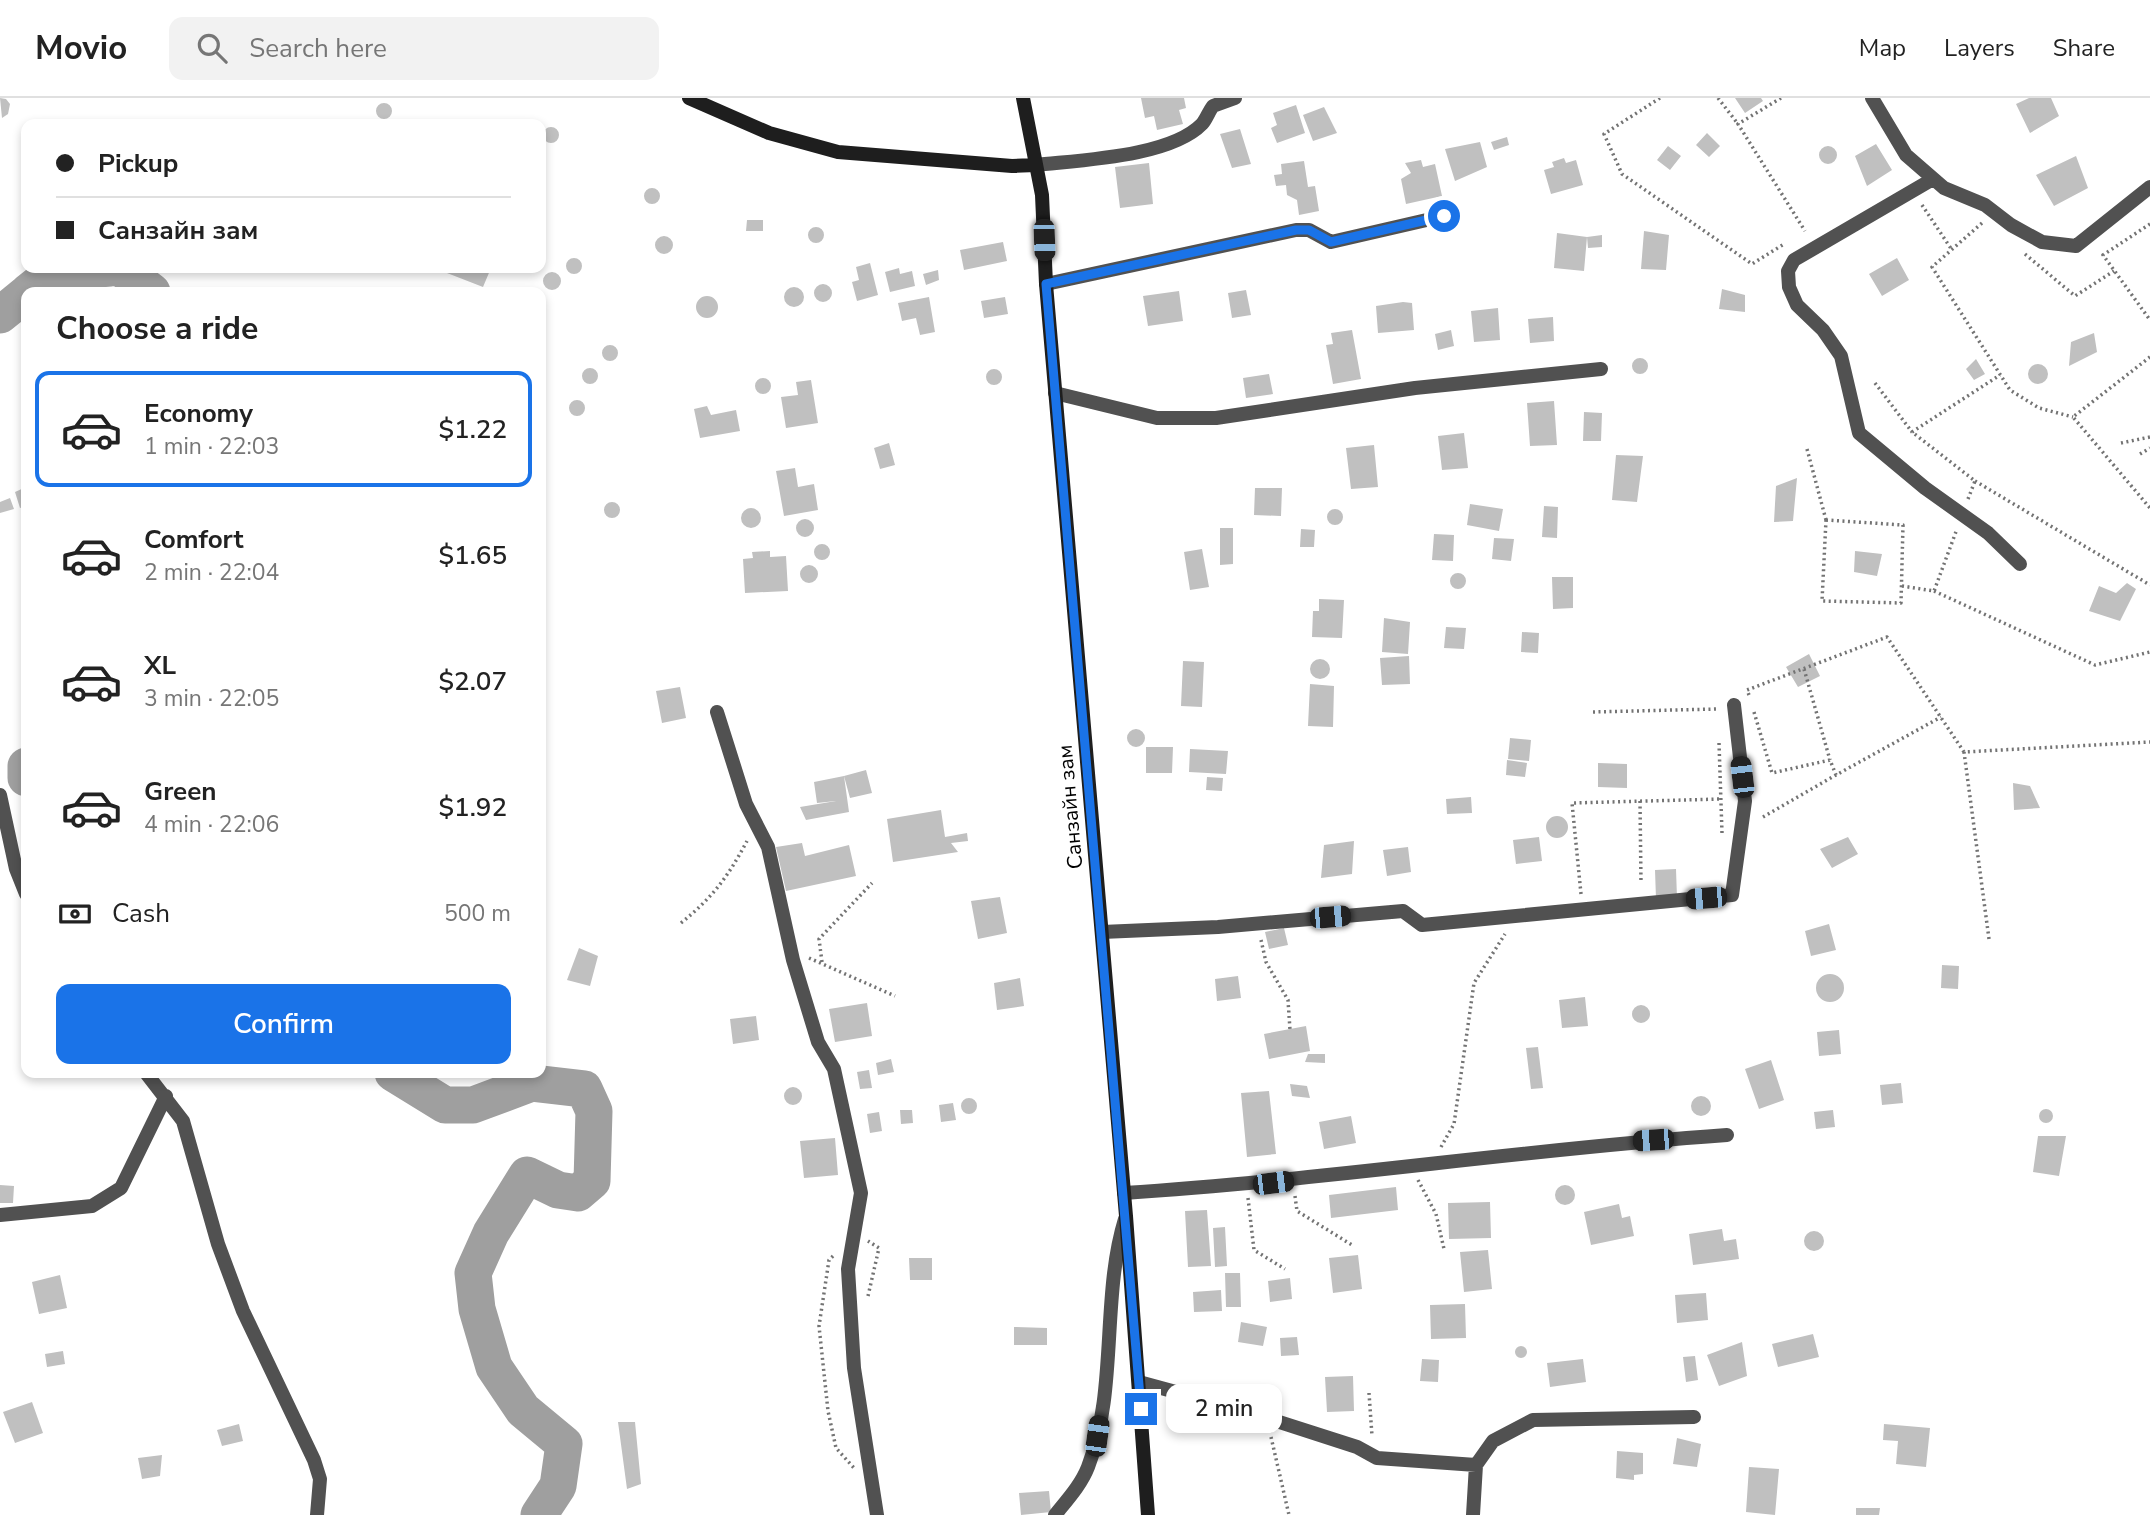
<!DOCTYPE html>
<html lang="en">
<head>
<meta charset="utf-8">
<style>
	:root { --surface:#fff; --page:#f2f2f2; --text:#222; --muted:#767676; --line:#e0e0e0; --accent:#1a73e8 }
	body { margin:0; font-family:"Nunito Sans",sans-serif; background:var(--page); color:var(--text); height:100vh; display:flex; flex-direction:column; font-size:26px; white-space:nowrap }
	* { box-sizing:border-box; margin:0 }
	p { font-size:23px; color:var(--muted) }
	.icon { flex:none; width:38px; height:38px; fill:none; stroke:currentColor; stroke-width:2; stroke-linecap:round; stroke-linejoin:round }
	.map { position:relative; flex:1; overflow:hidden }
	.drawer { position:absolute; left:21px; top:189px; width:525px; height:791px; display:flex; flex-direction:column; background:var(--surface); border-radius:14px; box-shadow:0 4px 10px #0003 }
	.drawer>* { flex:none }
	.hud { position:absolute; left:21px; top:21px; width:525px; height:154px; border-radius:14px; box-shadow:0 4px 10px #0003; display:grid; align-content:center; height:154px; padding:0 35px; background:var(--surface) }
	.end { position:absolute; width:32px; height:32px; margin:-16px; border:9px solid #1a73e8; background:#fff; box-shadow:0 0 0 4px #fff }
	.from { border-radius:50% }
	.bubble { position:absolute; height:49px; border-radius:14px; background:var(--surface); box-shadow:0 4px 10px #0003; font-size:23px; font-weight:600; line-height:49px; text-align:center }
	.car { position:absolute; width:21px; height:42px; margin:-21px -10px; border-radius:9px; box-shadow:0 0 5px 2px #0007; background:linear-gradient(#222 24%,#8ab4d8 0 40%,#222 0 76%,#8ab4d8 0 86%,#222 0) }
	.hud b { display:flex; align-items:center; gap:24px; height:66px; font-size:26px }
	.hud b+b { border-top:2px solid var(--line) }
	.hud i { width:18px; height:18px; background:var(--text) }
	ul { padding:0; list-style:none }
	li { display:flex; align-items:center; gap:21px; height:116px; margin:0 14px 10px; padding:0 21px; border:4px solid transparent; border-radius:14px }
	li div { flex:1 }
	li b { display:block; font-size:26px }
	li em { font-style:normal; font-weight:600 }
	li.on { border-color:var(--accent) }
	li>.icon { width:63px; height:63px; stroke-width:1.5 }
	h2 { padding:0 35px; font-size:32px; line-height:84px }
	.pay { display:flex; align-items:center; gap:18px; height:77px; padding:0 35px; font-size:26px }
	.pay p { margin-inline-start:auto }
	.cta { display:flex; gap:14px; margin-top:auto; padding:14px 35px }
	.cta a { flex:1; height:80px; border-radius:14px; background:var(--accent); color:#fff; font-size:28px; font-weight:600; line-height:80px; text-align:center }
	header { display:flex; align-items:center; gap:42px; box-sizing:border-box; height:98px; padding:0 35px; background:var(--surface); border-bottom:2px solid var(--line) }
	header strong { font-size:33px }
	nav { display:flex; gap:38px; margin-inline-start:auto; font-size:24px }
	.search { width:490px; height:63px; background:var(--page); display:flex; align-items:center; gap:18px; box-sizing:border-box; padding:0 24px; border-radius:14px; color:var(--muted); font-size:26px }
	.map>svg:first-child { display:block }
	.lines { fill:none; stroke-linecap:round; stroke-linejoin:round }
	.river { stroke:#9f9f9f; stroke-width:37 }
	.building { fill:#c0c0c0 }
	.path { stroke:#737373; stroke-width:3.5; stroke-dasharray:2 3.5; stroke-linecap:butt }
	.minor { stroke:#515151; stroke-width:14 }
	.secondary { stroke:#1e1e1e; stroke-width:14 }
	.route { stroke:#1a73e8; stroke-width:9 }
	.labels { text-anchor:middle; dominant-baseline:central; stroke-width:5; stroke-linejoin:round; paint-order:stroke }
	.street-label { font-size:21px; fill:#000; stroke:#fff }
</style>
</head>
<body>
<header>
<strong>Movio</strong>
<div class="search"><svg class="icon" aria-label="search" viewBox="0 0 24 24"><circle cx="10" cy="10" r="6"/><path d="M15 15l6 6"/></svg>Search here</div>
<nav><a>Map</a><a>Layers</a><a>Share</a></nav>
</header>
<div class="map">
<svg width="2150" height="1417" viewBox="0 0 2150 1417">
	<rect width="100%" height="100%" fill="#fff"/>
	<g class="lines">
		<path class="river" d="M121,170l31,24
			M28,194l24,-19 58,-5
			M0,217l26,-21
			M26,668v12
			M393,975l52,32h28l59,-22 52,6 10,22 -2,70 -14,12 -20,-3 -31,-15 -36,58 -18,40 4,36 17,58 29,43 41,34 -6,42 -19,29"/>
	</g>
	<path class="building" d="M0,0l6,1 4,5 -2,10 -6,4z
		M1141,0h43l2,10 -7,2 4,14 -26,6 -3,-14 -9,2z
		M1735,0h26l2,3 -18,12z
		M2029,0h22l8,18 -29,17 -14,-29z
		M376 13a8 8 0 1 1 16 0a8 8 0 1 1-16 0Z
		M1296,7l9,28 -28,10 -6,-15 6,-3 -4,-12z
		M1324,9l13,26 -24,8 -10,-26z
		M543 37a8 8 0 1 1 16 0a8 8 0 1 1-16 0Z
		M1240,31l11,35 -19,4 -12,-34z
		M1707,35l13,13 -11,11 -13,-12z
		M1507,39l2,8 -15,5 -3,-8z
		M1480,44l7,25 -32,14 -10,-32z
		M1876,46l16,26 -25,16 -12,-30z
		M1819 57a9 9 0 1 1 18 0a9 9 0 1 1-18 0Z
		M1668,48l13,10 -11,14 -13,-10z
		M2076,58l12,32 -34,18 -18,-31z
		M1564,60l2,5 10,-3 7,25 -32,9 -7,-24 10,-3 -2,-5z
		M1421,62l2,7 12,-3 7,32 -36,8 -5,-25 10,-6 -6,-10z
		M1304,63l4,26 7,-1 4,25 -20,4 -2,-15 -10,-5 -1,-10 -10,1 -2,-11 8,-1 -1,-10z
		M1149,65l4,41 -33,4 -5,-41z
		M644 98a8 8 0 1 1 16 0a8 8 0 1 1-16 0Z
		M747,122h16v11h-17z
		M808 137a8 8 0 1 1 16 0a8 8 0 1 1-16 0Z
		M1644,133l25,4 -3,35 -25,-1z
		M1557,135l30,4 -3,34 -30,-3z
		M1602,137v12l-14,1 -1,-11z
		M655 147a9 9 0 1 1 18 0a9 9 0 1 1-18 0Z
		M1003,144l4,19 -43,9 -4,-20z
		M566 168a8 8 0 1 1 16 0a8 8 0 1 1-16 0Z
		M1897,160l12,22 -27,16 -13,-22z
		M870,165l8,32 -21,6 -5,-19 7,-2 -3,-13z
		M450,170h41l-8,19 -36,-14z
		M899,170l1,6 12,-3 3,15 -25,6 -5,-20z
		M938,172l1,10 -13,5 -3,-11z
		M543 183a9 9 0 1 1 18 0a9 9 0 1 1-18 0Z
		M814 195a9 9 0 1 1 18 0a9 9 0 1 1-18 0Z
		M784 199a10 10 0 1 1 20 0a10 10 0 1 1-20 0Z
		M1722,191l23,6v17l-26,-3z
		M1246,192l5,25 -19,3 -4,-25z
		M1179,193l4,30 -35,5 -5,-30z
		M696 209a11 11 0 1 1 22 0a11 11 0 1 1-22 0Z
		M929,199l6,35 -15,3 -4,-17 -14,3 -4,-18z
		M1005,199l3,17 -24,4 -3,-17z
		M1403,204l9,1 2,27 -36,3 -2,-27z
		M1498,210l2,32 -26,2 -3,-31z
		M1553,219l1,24 -24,2 -2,-24z
		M1352,232l9,49 -28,5 -7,-39 7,-1 -2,-11z
		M1451,232l3,16 -16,4 -3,-16z
		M2094,235l3,19 -28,14 2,-24z
		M602 255a8 8 0 1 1 16 0a8 8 0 1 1-16 0Z
		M1632 268a8 8 0 1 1 16 0a8 8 0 1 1-16 0Z
		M1976,261l9,15 -11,6 -8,-11z
		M2028 276a10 10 0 1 1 20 0a10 10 0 1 1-20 0Z
		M582 278a8 8 0 1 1 16 0a8 8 0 1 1-16 0Z
		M986 279a8 8 0 1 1 16 0a8 8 0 1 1-16 0Z
		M1269,276l4,20 -27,4 -3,-20z
		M755 288a8 8 0 1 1 16 0a8 8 0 1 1-16 0Z
		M811,282l7,43 -32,5 -5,-31 17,-2 -2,-13z
		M569 310a8 8 0 1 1 16 0a8 8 0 1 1-16 0Z
		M1554,303l3,44 -27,1 -3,-43z
		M707,308l4,9 25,-5 4,21 -40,7 -6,-29z
		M1584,314l18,1 -1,28h-18z
		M1464,335l4,35 -26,2 -4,-34z
		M889,345l6,22 -15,4 -6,-21z
		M1374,347l4,42 -27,2 -5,-41z
		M1616,357l27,1 -6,46 -25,-2z
		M795,370l3,19 16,-3 4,26 -34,6 -8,-45z
		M1797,380l-4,43 -19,1 2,-36z
		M26,389v19l-6,2 -5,-16z
		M1255,390h27l-1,28 -27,-1z
		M10,400l4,11 -14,4v-11z
		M604 412a8 8 0 1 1 16 0a8 8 0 1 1-16 0Z
		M1470,406l33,5 -4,22 -32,-6z
		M1544,408l14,1 -1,31 -15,-1z
		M741 420a10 10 0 1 1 20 0a10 10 0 1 1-20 0Z
		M1327 419a8 8 0 1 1 16 0a8 8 0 1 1-16 0Z
		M796 430a9 9 0 1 1 18 0a9 9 0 1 1-18 0Z
		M1220,430h13v36l-13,1z
		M1301,431l14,1 -1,17h-14z
		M1434,436l20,1 -1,26 -21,-1z
		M1494,440l20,1 -3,22 -19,-2z
		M814 454a8 8 0 1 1 16 0a8 8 0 1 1-16 0Z
		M1202,451l7,38 -19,3 -6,-38z
		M770,453v6l16,-1 2,35 -43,2 -2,-34 10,-1 -1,-6z
		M1855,453l27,3 -5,22 -23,-4z
		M800 476a9 9 0 1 1 18 0a9 9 0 1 1-18 0Z
		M1450 483a8 8 0 1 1 16 0a8 8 0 1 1-16 0Z
		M1552,479h21v31l-20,1z
		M2127,485l9,6 -16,32 -31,-10 10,-25 17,7z
		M1319,501l25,1 -2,38 -30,-1 1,-26h6z
		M1384,520l26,4 -2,32 -26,-2z
		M1446,529l20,1 -2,21 -20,-1z
		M1522,534l17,1 -1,20 -17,-1z
		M1809,556l11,22 -22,11 -12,-20z
		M1409,558l1,28 -28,1 -2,-27z
		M1310 571a10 10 0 1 1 20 0a10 10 0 1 1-20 0Z
		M1183,563l21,1 -2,45 -21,-1z
		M1310,586l24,2 -1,41 -25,-1z
		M680,589l6,31 -24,5 -6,-32z
		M1127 640a9 9 0 1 1 18 0a9 9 0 1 1-18 0Z
		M1510,640l21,2 -2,21 -21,-2z
		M1146,649h27l-1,26h-26z
		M1190,651l38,2 -2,23 -37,-2z
		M1507,662l20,3 -2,14 -19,-2z
		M1598,665l29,1v24l-29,-1z
		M866,672l6,23 -22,5 -6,-22z
		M844,678l5,36 -43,8 -6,-13 36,-6 -19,2 -3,-21z
		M1207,679l16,1 -1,13 -16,-1z
		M2013,685l17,3 10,22 -26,2z
		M1471,699l1,16 -25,1 -1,-15z
		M941,712l4,27 22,-4 1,8 -17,2 7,9 -65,10 -6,-43z
		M1546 729a11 11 0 1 1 22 0a11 11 0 1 1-22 0Z
		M1539,739l3,24 -26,3 -3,-24z
		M1848,739l10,17 -26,14 -12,-19z
		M1354,743l-2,33 -31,4 3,-33z
		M802,745l3,13 44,-11 7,31 -70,15 -10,-44z
		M1408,749l3,25 -24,4 -4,-26z
		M1676,771l1,29 -21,1 -1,-29z
		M1000,799l7,36 -29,6 -7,-38z
		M1829,826l7,26 -25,6 -6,-25z
		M1284,830l4,17 -19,4 -4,-17z
		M579,850l19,8 -8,30 -23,-6z
		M1942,867l17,1 -1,23 -17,-1z
		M1816 890a14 14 0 1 1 28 0a14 14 0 1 1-28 0Z
		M1238,878l3,22 -24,3 -2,-22z
		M1020,880l4,28 -27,4 -3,-27z
		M1585,899l3,29 -26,2 -3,-28z
		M867,905l5,33 -37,6 -6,-33z
		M1632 916a9 9 0 1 1 18 0a9 9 0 1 1-18 0Z
		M756,918l3,24 -26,4 -3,-25z
		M1306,928l4,25 -41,8 -5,-25z
		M1839,932l2,24 -22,2 -2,-24z
		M1538,949l5,41 -12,1 -5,-41z
		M1308,956h17v9l-20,-1z
		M891,961l3,13 -16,3 -2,-12z
		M1771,962l13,40 -25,9 -14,-40z
		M869,972l3,18 -12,1 -3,-17z
		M1901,985l2,20 -21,2 -2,-20z
		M1290,986l17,2 3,12 -18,-2z
		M784 998a9 9 0 1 1 18 0a9 9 0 1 1-18 0Z
		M1269,993l7,63 -29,3 -6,-64z
		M1691 1008a10 10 0 1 1 20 0a10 10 0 1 1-20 0Z
		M961 1008a8 8 0 1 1 16 0a8 8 0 1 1-16 0Z
		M953,1005l3,17 -15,2 -2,-17z
		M2039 1018a7 7 0 1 1 14 0a7 7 0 1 1-14 0Z
		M900,1012h12l1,13 -12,1z
		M1833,1012l2,17 -19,2 -2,-17z
		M879,1014l3,19 -12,2 -3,-19z
		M1351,1018l5,27 -32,6 -5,-27z
		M2038,1038h28l-7,40 -26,-4z
		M835,1040l3,37 -34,3 -4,-37z
		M0,1087l14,1 -1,17h-13z
		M1555 1097a10 10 0 1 1 20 0a10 10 0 1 1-20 0Z
		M1396,1089l2,23 -67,8 -2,-23z
		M1490,1104l1,36 -42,1 -1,-36z
		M1619,1106l3,14 8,-2 4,20 -43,9 -7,-33z
		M1207,1112l4,56 -23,1 -3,-56z
		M1225,1129l2,39 -12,1 -2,-39z
		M1722,1131l2,12 12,-2 3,20 -46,6 -4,-31z
		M1804 1143a10 10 0 1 1 20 0a10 10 0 1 1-20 0Z
		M1488,1152l4,39 -28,3 -4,-40z
		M1358,1157l4,34 -29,4 -4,-35z
		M909,1160h23v22h-22z
		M1225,1175h15l1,34h-15z
		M60,1177l7,33 -28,6 -7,-32z
		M1290,1180l2,21 -22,3 -2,-21z
		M1221,1192l1,21 -28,1 -1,-20z
		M1706,1195l2,27 -31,3 -2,-28z
		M1465,1206l1,34 -35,1 -1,-34z
		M1241,1224l26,5 -4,19 -25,-4z
		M1014,1229l33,1v17h-33z
		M1813,1236l6,23 -41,10 -6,-23z
		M1297,1239l2,18 -18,1 -1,-18z
		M1742,1244l5,34 -28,10 -12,-31z
		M1515 1254a6 6 0 1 1 12 0a6 6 0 1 1-12 0Z
		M63,1253l2,13 -18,3 -2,-13z
		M1695,1258l3,24 -12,2 -3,-25z
		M1422,1261l17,1 -1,22 -18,-1z
		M1583,1261l3,23 -36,5 -3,-24z
		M1353,1278l1,35 -27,1 -2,-35z
		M32,1304l11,31 -28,10 -12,-31z
		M618,1324h17l6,62 -14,5z
		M239,1326l4,17 -21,5 -5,-16z
		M1884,1326l46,4 -4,39 -30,-3 2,-23 -15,-1z
		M1677,1340l24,6 -4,23 -24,-3z
		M1617,1353l26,2v21l-9,1v5l-18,-2z
		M162,1357l-2,21 -18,3 -4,-21z
		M1749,1369l30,2 -4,46 -29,-3z
		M1049,1393l2,21 -30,3 -2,-22z
		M1856,1410h24l-1,7h-23z"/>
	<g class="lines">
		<path class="path" d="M1660,0l-56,36 18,40 130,90 32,-20
			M1718,0l20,26
			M1781,0l-43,26 67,107
			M1922,107l30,45
			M1982,125l-50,44 78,123 29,18 34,9
			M2150,126l-47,31 47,65
			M2025,156l50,42 39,-25
			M2150,259l-77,60 77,91
			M1875,285l37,49
			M2121,345l29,-6
			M1807,351l19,71
			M2140,356l10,-6
			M1975,383l175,104
			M1968,401l7,-18 -63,-49 88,-57
			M1826,422l77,5 -2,78 -79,-2z
			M1902,488l32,5 23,-62
			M1934,493l161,74 55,-13
			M1804,571l26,91
			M1749,597l-2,-5 140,-53 77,115
			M1593,614l123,-3
			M1754,614l18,61 58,-13 6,15 105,-58
			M1719,645l3,90
			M1640,703l1,82
			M1763,719l73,-42
			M1581,796l-9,-91 149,-4
			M681,825c31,-25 47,-46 66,-82
			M1989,841l-25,-187 186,-10
			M1261,842l5,22 22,38 2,30
			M809,860l86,38
			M822,864l-3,-23 53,-56
			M1441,1049l13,-23 20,-141 31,-49
			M1418,1082l18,34 8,35
			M1295,1098l2,15 55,34
			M1248,1100l6,52 31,19
			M833,1158l-4,4 -10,66 9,85 8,37 18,20
			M868,1198l11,-48 -11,-7
			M1369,1295l3,43
			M1271,1339l18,78"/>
		<path class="minor" d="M1872,0l34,57 38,33 41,17 26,20 31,17 34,4 74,-59
			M1036,67c44,-5 134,-8 166,-41 4,-4 7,-13 11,-18l22,-8
			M1933,81l-139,81 -6,11 1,16 8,18 26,25 18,26 18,77 66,55 63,45 32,31
			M1046,186l250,-54h13l22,12 113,-26
			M1055,295l102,25h59l199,-30 186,-19
			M717,614l29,92 22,43 25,113 25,82 16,27 27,124 -13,76 6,99 23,147
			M0,697l16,74 10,25
			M1102,834l116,-5 185,-16 19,14 310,-30 13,-94 -11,-96
			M146,975l37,48 35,123 25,67 71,149 6,19 -3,36
			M1124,1095c202,-13 401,-44 603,-58
			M0,1117l92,-9 29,-18 45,-92
			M1139,1284l103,28 115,37 20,11 99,7
			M1055,1417c12,-15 26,-30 33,-48 30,-77 13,-170 37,-248
			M1473,1417l3,-50 17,-24 40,-21 161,-3"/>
		<path class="secondary" d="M689,0l80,35 69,19 174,14 24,-1
			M1023,0l19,97 4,89 80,932 22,299"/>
	</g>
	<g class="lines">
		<path class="route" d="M1141,1311l-95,-1125 250,-54h13l22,12 113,-26"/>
	</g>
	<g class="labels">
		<g class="street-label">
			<text transform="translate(1070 709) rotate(-95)">Санзайн зам</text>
		</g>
	</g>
</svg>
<i class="end from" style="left:1444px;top:118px"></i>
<i class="end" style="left:1141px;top:1311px"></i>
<div class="bubble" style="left:1166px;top:1286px;width:116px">2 min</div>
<i class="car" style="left:1044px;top:142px;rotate:178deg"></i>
<i class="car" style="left:1742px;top:679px;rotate:353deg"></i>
<i class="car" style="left:1706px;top:800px;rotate:265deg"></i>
<i class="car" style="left:1330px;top:819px;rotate:85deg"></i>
<i class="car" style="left:1653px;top:1042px;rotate:266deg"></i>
<i class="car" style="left:1273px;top:1085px;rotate:83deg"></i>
<i class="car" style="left:1097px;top:1338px;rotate:8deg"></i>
<div class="hud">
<b><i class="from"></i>Pickup</b>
<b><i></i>Санзайн зам</b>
</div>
<section class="drawer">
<h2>Choose a ride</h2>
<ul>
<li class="on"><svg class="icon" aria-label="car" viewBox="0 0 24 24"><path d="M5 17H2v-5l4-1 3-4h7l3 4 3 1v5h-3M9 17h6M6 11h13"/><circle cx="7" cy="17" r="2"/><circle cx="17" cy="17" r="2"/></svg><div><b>Economy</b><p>1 min · 22:03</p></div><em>$1.22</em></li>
<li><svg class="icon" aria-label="car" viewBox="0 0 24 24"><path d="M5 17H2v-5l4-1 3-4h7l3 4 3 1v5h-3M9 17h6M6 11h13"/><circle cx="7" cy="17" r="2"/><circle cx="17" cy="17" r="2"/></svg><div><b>Comfort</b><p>2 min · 22:04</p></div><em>$1.65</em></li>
<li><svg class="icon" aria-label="car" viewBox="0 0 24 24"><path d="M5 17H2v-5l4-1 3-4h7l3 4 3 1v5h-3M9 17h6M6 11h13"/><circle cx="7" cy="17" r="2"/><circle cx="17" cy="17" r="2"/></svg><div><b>XL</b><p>3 min · 22:05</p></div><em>$2.07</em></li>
<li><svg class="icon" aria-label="car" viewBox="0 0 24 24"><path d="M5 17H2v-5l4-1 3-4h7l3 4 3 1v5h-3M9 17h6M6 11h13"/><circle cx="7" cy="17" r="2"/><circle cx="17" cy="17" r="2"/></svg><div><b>Green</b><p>4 min · 22:06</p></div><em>$1.92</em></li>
</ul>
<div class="pay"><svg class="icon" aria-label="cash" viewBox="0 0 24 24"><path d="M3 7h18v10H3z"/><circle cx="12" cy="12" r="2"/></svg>Cash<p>500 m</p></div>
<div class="cta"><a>Confirm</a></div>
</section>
</div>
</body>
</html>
